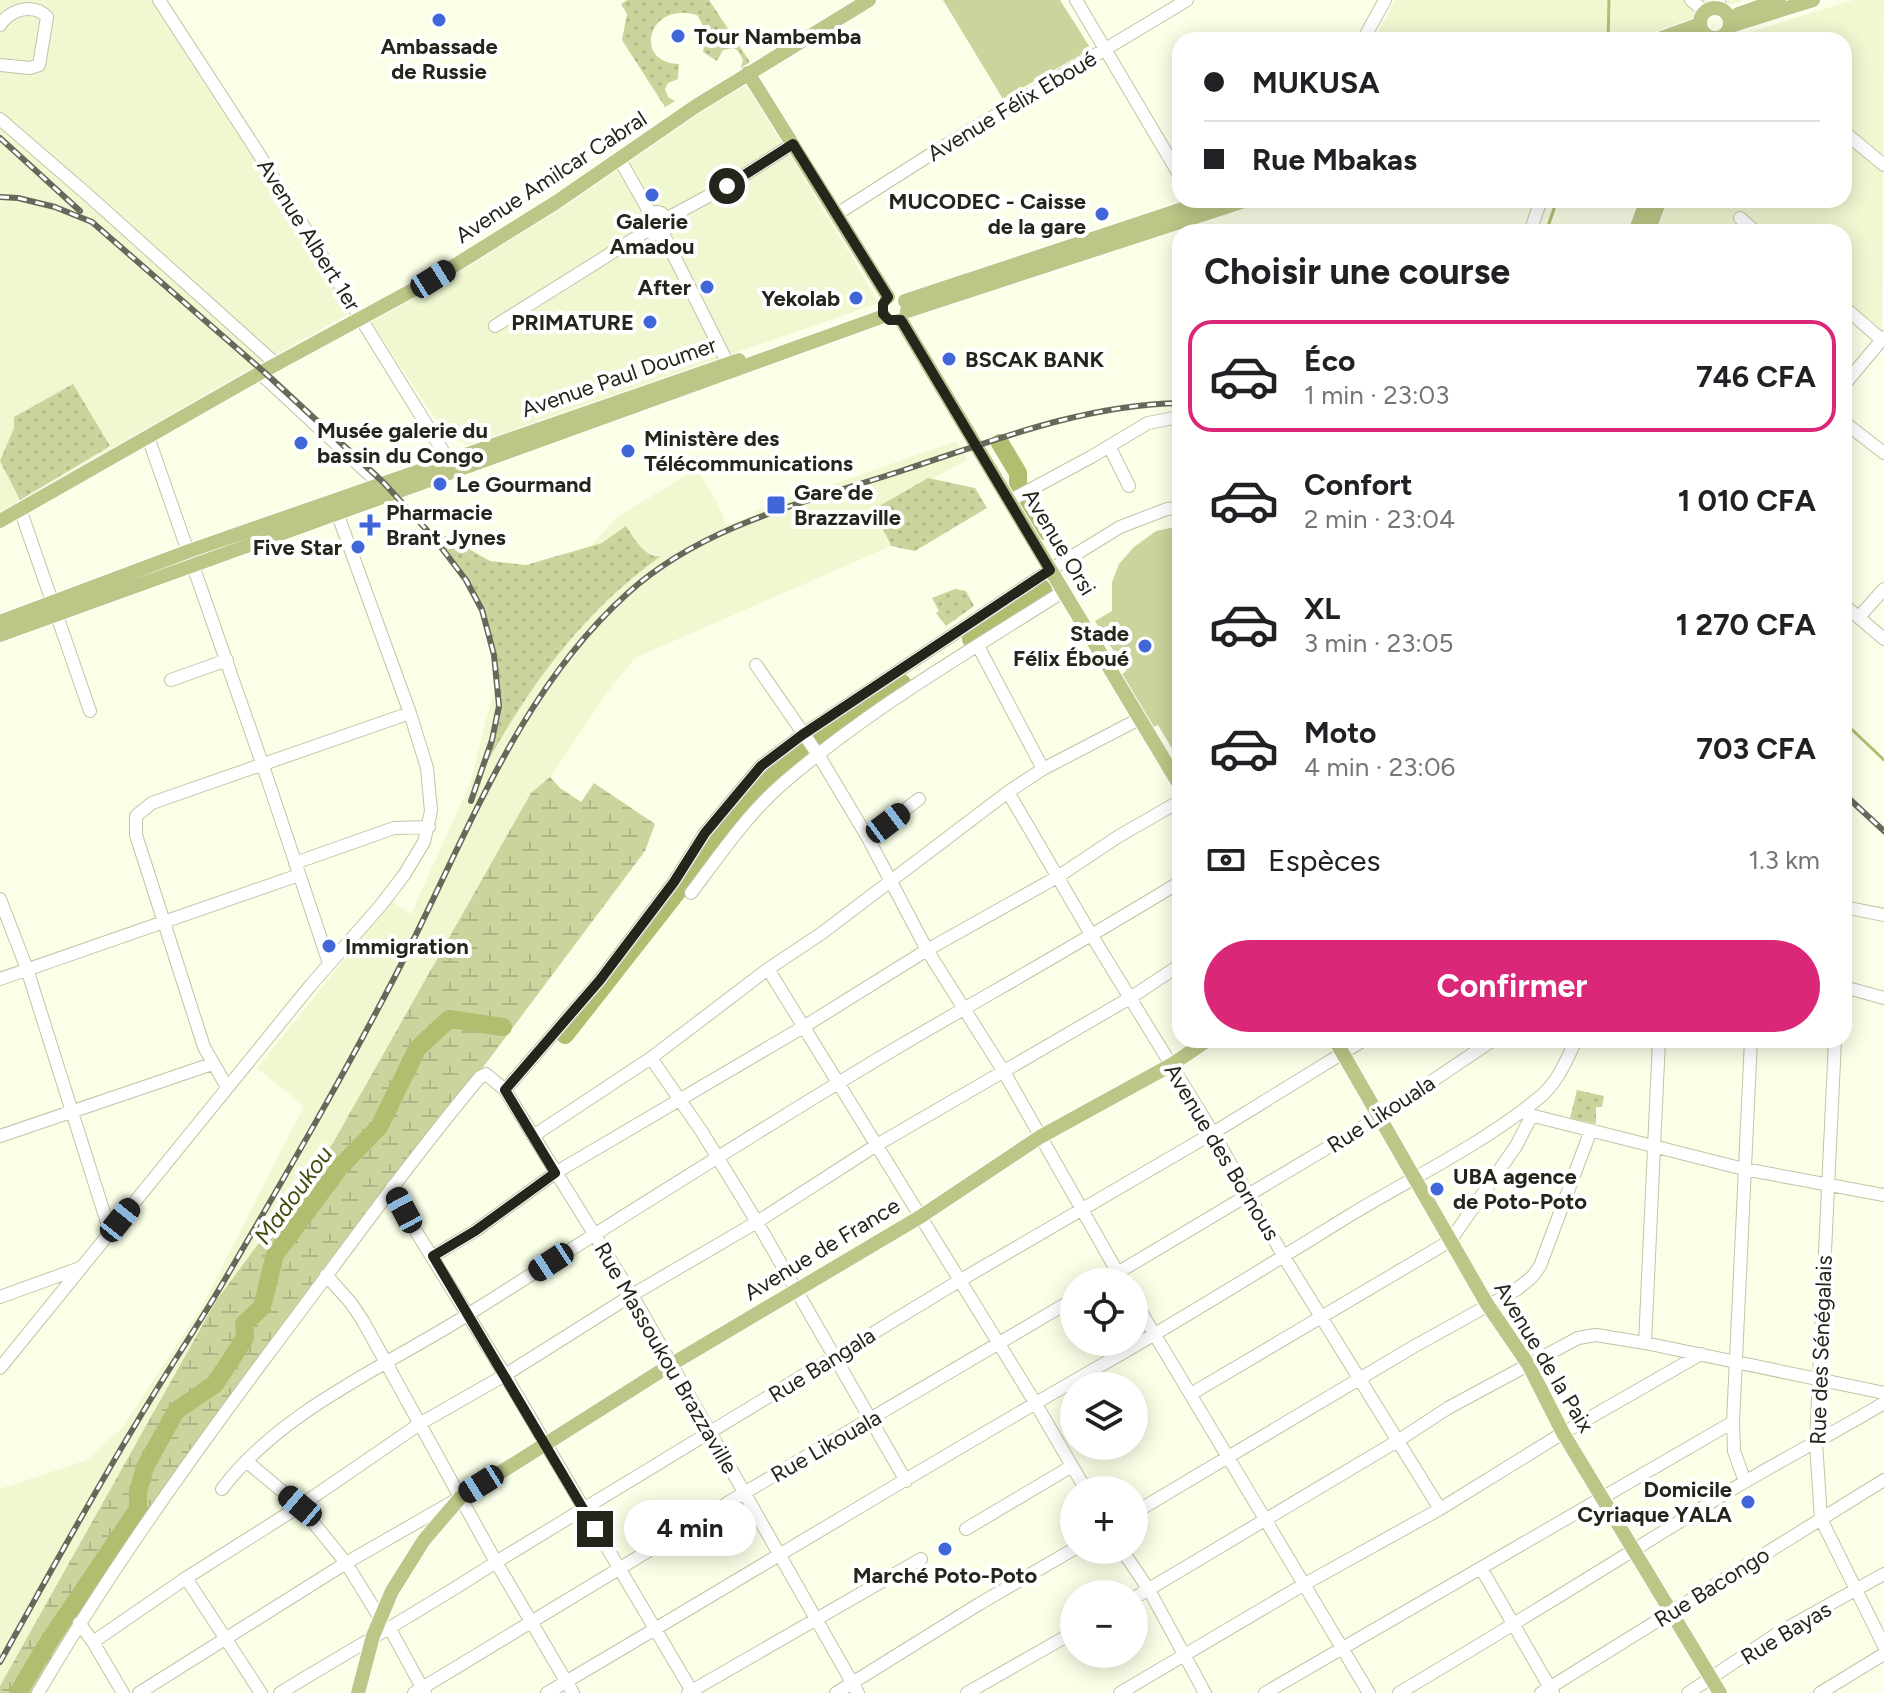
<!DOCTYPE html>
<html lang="fr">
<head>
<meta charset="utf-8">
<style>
	:root { --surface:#fff; --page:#f2f2f2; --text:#202124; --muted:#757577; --line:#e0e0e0; --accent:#db2777 }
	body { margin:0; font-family:Figtree,sans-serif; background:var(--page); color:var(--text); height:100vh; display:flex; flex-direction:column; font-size:30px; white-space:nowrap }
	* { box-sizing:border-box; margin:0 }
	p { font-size:26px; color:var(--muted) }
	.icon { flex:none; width:44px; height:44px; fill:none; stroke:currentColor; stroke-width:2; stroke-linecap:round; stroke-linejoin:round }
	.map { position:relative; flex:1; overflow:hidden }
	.details { position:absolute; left:1172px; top:224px; width:680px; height:824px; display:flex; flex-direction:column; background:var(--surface); border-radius:24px; box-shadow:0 4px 20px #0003 }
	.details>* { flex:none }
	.top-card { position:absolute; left:1172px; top:32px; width:680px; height:176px; border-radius:24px; box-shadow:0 4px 20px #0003; display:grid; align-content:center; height:176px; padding:0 32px; background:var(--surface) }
	.fabs { position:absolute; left:1060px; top:1268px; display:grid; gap:16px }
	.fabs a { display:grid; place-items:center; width:88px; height:88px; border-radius:50%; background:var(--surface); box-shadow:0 4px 20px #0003; font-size:40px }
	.end { position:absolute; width:36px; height:36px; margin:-18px; border:10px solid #23261b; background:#fff; box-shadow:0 0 0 4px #fff }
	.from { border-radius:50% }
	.bubble { position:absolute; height:56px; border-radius:28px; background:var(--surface); box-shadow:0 4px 20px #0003; font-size:26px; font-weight:700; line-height:56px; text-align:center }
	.car { position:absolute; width:24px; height:48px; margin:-24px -12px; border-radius:10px; box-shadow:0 0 6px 2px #0007; background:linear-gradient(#222 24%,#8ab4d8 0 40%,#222 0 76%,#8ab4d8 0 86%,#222 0) }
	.top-card b { display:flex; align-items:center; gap:28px; height:76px; font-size:30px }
	.top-card b+b { border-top:2px solid var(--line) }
	.top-card i { width:20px; height:20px; background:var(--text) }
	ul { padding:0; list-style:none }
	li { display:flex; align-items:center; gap:24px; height:112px; margin:0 16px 12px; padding:0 16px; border:4px solid transparent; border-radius:24px }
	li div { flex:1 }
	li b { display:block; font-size:30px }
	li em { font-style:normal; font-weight:700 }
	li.selected { border-color:var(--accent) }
	li>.icon { width:72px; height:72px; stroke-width:1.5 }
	h2 { padding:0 32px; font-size:36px; line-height:96px }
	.pay { display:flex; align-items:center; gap:20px; height:88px; padding:0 32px; font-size:30px }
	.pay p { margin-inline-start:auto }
	.action { display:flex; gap:16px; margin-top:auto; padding:16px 32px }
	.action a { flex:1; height:92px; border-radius:48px; background:var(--accent); color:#fff; font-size:32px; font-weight:700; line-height:92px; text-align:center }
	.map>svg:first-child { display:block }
	.built { fill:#f0f8d2 }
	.grass { fill:url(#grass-dots) }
	.wetland { fill:url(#wetland-marsh) }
	.garden { fill:#cad49c }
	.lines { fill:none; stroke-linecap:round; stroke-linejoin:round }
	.stream { stroke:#b1be70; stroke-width:3 }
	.river { stroke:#b1be70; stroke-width:18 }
	.minor-casing { stroke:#bfc5a8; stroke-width:14 }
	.major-casing { stroke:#fff; stroke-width:16 }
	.minor { stroke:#fff; stroke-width:12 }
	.major { stroke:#bec687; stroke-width:14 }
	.rail-casing { stroke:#65695a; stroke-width:6 }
	.rail { stroke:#fff; stroke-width:3; stroke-dasharray:9; stroke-linecap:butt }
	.route { stroke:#23261b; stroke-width:10 }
	.poi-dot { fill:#4066d8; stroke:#fff; stroke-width:3 }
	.labels { text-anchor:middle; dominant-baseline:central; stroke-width:8; stroke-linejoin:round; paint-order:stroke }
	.poi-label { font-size:22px; font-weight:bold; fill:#23261b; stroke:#fff; text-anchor:start }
	.street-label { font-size:22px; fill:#23261b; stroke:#fff }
	.water-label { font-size:24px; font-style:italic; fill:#454c11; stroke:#fff }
</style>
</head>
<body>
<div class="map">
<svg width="1884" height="1693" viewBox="0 0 1884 1693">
	<defs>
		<pattern id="grass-dots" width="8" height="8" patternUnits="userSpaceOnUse" patternTransform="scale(2)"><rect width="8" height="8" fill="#cad49c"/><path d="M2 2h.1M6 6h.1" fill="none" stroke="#adb686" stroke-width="1.8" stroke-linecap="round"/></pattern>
		<pattern id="wetland-marsh" width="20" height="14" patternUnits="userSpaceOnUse" patternTransform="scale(2)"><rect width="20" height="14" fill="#cad49c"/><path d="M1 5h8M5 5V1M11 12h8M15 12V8" fill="none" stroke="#adb686"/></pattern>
	</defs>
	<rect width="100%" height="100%" fill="#faffe7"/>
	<path class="built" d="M0,0h166l194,307 -360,208z
		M1395,0h349l-112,40h-258z
		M1853,0h31l-2,333 -38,-33v-68h-189l13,-32h176v-160h-104l10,-8z
		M747,83l132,220 -408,142 -24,-8 -77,-117z
		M957,441l10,19 -93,49 17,37 -256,112 -26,32 -70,104 -155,283 -384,611v-199l87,-29 35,-32 79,-120 103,-202 -47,-38 134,-167 20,13 59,-130 21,-83 32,-80 94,-104 80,-48 23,39 6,17 29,-10 -1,-4 39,-14 3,5 16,-6 -1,-4z"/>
	<path class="grass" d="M627,0h82l41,62 -9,6 2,-8 -4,-8 -5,-4 -11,2 -6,11 -14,-9c3,-15 3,-24 -6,-37 -49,-15 -65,48 -18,49l-1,15 -10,4 -3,6 3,8 7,4 -10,6 -43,-67 5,-26 -6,-10z
		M73,384l37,62 -90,54 -20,-39 14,-33v-11z
		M928,478l47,10 12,20 -72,43 -24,-5 -17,-37z
		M626,526c8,12 19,33 35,30 -81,58 -132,131 -180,217 7,-21 16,-43 17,-66 1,-9 -1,-21 -2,-30 -6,-62 -26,-92 -62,-139l12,-2 44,25 36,4 76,-22z
		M955,589l11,2 8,15 -28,20 -10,-13 3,-2 -7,-13z
		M1577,1090l27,6 -2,11h-6v17l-26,-6z"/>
	<path class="wetland" d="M550,777l10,11 21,14 13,-19 61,41 -10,27 -414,553 -193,289h-38v-7l216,-385 117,-158 198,-350z"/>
	<path class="garden" d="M943,0h117l31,49 -88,50z
		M1180,526v236l-22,-37 -6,3 -31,-53 5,-4 -31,-50 17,-10v-29l7,-18 15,-17 22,-16z"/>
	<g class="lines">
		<path class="stream" d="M1608,40l1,-40
			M1546,232l11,-32
			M1844,722l40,38"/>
		<path class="river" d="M1000,443l18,30v16
			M1026,501l19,30
			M971,639l72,-50
			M817,739l85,-56
			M565,1035l182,-232 53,-53
			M18,1693l29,-49 91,-135v-17l7,-25 31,-56 39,-27 30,-46 -1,-14 18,-17 13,-52 65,-88 39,-40 38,-78 32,-30 54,8"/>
		<g class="minor-casing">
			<path id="minor" d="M159,0l98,151 197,318
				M1076,0l104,176
				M1691,0l15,12
				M1718,9l1,-9
				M0,25c10,-15 33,-23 47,-8l-8,48 -9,3 -30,-3
				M1728,31l10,9
				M1363,40l22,-40
				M0,119l89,77 187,168
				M1844,132l40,33
				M620,160l30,53
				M645 223a11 11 0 1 1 22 0a11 11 0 1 1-22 0Z
				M837,214l99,-63 251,-151
				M1740,218l16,14
				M666,219l61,-33 66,-42
				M662,232l66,132
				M1530,232l11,-32
				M1844,307l38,33
				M495,326l153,-96
				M260,373l126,117
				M1844,385l40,-48
				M1844,422l40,31
				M148,437l114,326 67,200
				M1109,446l20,40
				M1009,501l82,-44 57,-34 26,-5
				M20,509l70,202
				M1844,605l40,34
				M1859,617l25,-28
				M978,646l65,123
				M756,665l63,91 49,82 59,112 77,122 119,210
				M171,680l56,-20
				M1008,792l84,144 121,197 71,124 156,252
				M868,838l51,-39
				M295,863l99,-35 35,-1
				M691,893c28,-37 55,-77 90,-108 86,-75 187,-133 283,-194
				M0,899l27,70 83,263
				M1844,907l40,8
				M768,969l268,435 50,86
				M0,979l299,-104
				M1844,987l40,11
				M1835,1040l-19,403 5,76 63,127
				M651,1058l51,74 55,90 149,259
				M227,1087l-23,-40 -68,-212v-19l16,-13 17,-6 241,-84
				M505,1090l95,-110 74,-98 31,-49 56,-67 41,-31 248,-165 70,-43 47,-18 13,-1
				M1526,1114l218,55 140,26
				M0,1136l212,-72
				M533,1136l118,-78 117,-89 54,-36 186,-141 35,-23 98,-51
				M392,1187l25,46 88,142 188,318
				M433,1256l42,-25 80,-58 250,-147 122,-76 132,-74 60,-40 61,-35
				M326,1275l25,28 12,18 133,241 77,131
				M1102,1282l277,-165 114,-77
				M0,1297l80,-29
				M1134,1300l235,393
				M1645,1343l14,-303
				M0,1368l310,-382 71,-81 23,-30 20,-33 7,-31 -4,-43 -17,-55 -75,-206
				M1191,1394l259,-153 66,-95 16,-31
				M246,1461l54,45 46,57 34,55
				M1745,1482l-11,-31 -1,-29 18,-382
				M222,1489c60,-80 167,-124 250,-177 141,-89 283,-180 426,-265 94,-55 189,-108 282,-165
				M1134,1513l279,-166 103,-57 16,-13 8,-11 51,-136
				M966,1529l106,-63
				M1122,1550l27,40 56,103
				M1481,1568l72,125
				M186,1578l75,115
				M1134,1598l265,-158 49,-32 130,-70 18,-3 49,8 239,50
				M79,1623l14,19 93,-64 114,-72 121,-83 84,-48 127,-80 125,-73 118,-76 255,-148 50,-33
				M389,1627l36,66
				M93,1642l30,51
				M38,1693c69,-118 147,-227 228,-336 71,-94 139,-190 214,-280l6,-3 19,16 127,205 226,398
				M139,1693l207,-130 108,-62
				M280,1693c72,-44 146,-85 216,-131l463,-281 254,-148 151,-93
				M414,1693l330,-200 330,-194
				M547,1693c182,-107 363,-218 546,-323 88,-50 173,-103 259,-156 63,-38 131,-70 188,-117 18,-15 26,-36 36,-57
				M688,1693l233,-134
				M836,1693l143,-89 95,-55
				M967,1693l107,-61
				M1120,1693l183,-108 137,-76 123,-76 138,-79
				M1265,1693l468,-271
				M1399,1693c112,-66 221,-135 332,-203 50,-30 103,-57 153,-87
				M1541,1693l343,-213
				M1688,1693l90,-60 106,-59
				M1820,1693l64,-39"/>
		</g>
		<g class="major-casing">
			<path id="major" d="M1700 23a15 15 0 1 1 30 0a15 15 0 1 1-30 0Z
				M1738,14l41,-14
				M1730,26l83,-26
				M1656,40l44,-16
				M748,73l140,224
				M1635,232l12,-32
				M1648,232l12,-32
				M905,301l305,-101
				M907,311l340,-111
				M901,320l279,466
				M0,521l260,-148 173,-94 122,-76 141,-97 173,-106
				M0,622l189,-71 550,-191
				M0,635l884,-319
				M1335,1040l152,264 41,60 35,69 157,260
				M358,1693l15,-57 19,-45 32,-51 36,-42 212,-134 248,-147 120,-80 131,-72 37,-25"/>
		</g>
		<use href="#minor" class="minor"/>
		<use href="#major" class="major"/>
		<g class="rail-casing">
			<path id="rail" d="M0,138l80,73
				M0,197l18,1 37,9 37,15 171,149 121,112 50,55 32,42 16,30 12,45 5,51 -7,34 -21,61
				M1844,794l40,37
				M0,1662c45,-80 89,-161 137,-240 28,-48 59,-93 87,-141 57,-98 115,-197 167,-297 71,-134 122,-288 237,-391 76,-69 182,-92 276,-123 91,-30 179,-65 276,-67"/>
		</g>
		<use href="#rail" class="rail"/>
	</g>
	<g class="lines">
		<path class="route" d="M595,1529l-162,-273 42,-25 80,-58 -50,-83 95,-110 74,-98 31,-49 56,-67 41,-31 248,-165 -149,-250h-12l-6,-6v-10l5,-7 -95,-153 -66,42"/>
	</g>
	<g class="poi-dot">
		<circle cx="439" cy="20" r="8"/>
		<circle cx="678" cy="36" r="8"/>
		<circle cx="652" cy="195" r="8"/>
		<circle cx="1102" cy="214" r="8"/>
		<circle cx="707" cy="287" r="8"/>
		<circle cx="856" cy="298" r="8"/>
		<circle cx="650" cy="322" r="8"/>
		<circle cx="949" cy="359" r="8"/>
		<circle cx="301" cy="443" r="8"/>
		<circle cx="628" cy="451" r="8"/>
		<circle cx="440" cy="484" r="8"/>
		<rect x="766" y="495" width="20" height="20" rx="4"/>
		<path d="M366 513h8v8h8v8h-8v8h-8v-8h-8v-8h8z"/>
		<circle cx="358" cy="547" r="8"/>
		<circle cx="1145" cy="646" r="8"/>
		<circle cx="329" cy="946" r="8"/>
		<circle cx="1437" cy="1189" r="8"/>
		<circle cx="1748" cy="1502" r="8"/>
		<circle cx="945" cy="1549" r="8"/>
	</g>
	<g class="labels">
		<g class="poi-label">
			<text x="694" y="36">Tour Nambemba</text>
			<text x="439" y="46" text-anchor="middle">Ambassade<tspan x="439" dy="25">de Russie</tspan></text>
			<text x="1086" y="201" text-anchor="end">MUCODEC - Caisse<tspan x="1086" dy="25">de la gare</tspan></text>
			<text x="652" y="221" text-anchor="middle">Galerie<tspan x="652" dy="25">Amadou</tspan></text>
			<text x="691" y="287" text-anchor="end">After</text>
			<text x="840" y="298" text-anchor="end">Yekolab</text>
			<text x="634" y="322" text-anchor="end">PRIMATURE</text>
			<text x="965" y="359">BSCAK BANK</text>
			<text x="317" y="430">Musée galerie du<tspan x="317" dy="25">bassin du Congo</tspan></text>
			<text x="644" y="438">Ministère des<tspan x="644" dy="25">Télécommunications</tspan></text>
			<text x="456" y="484">Le Gourmand</text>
			<text x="794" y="492">Gare de<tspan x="794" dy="25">Brazzaville</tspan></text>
			<text x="386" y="512">Pharmacie<tspan x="386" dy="25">Brant Jynes</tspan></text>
			<text x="342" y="547" text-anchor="end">Five Star</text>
			<text x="1129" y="633" text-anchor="end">Stade<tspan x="1129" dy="25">Félix Éboué</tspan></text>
			<text x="345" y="946">Immigration</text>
			<text x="1453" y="1176">UBA agence<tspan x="1453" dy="25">de Poto-Poto</tspan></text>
			<text x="1732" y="1489" text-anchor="end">Domicile<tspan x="1732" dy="25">Cyriaque YALA</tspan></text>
			<text x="945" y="1575" text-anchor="middle">Marché Poto-Poto</text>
		</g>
		<g class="street-label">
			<text transform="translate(1012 106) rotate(-31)">Avenue Félix Eboué</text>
			<text transform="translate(551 177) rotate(-33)">Avenue Amilcar Cabral</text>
			<text transform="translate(309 235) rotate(58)">Avenue Albert 1er</text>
			<text transform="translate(619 377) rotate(-19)">Avenue Paul Doumer</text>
			<text transform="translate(1059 542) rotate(59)">Avenue Orsi</text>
			<text transform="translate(1381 1114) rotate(-33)">Rue Likouala</text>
			<text transform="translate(1222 1152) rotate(59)">Avenue des Bornous</text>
			<text transform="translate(822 1249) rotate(-31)">Avenue de France</text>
			<text transform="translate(1821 1350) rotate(-88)">Rue des Sénégalais</text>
			<text transform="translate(1544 1357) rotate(59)">Avenue de la Paix</text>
			<text transform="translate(666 1358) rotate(60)">Rue Massoukou Brazzaville</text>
			<text transform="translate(822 1365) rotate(-32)">Rue Bangala</text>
			<text transform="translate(826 1446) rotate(-30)">Rue Likouala</text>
			<text transform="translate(1712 1587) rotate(-32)">Rue Bacongo</text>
			<text transform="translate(1786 1633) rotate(-31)">Rue Bayas</text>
		</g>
		<g class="water-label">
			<text transform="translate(293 1195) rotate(-54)">Madoukou</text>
		</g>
	</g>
</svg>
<div class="fabs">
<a><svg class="icon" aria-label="locate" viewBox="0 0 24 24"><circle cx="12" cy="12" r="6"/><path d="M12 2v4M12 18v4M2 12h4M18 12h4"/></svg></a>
<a><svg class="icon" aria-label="layers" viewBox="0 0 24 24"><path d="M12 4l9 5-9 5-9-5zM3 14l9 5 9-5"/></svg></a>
<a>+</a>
<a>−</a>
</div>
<i class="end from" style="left:727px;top:186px"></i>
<i class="end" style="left:595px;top:1529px"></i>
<div class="bubble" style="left:624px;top:1500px;width:132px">4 min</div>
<i class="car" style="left:433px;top:279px;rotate:58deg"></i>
<i class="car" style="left:888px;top:823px;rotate:53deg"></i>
<i class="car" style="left:404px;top:1210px;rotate:332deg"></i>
<i class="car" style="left:120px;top:1220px;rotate:39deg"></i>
<i class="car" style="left:551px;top:1262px;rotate:237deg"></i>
<i class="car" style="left:481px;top:1484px;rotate:238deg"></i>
<i class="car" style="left:300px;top:1506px;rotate:310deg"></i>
<div class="top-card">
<b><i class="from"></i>MUKUSA</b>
<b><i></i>Rue Mbakas</b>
</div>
<section class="details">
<h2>Choisir une course</h2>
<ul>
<li class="selected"><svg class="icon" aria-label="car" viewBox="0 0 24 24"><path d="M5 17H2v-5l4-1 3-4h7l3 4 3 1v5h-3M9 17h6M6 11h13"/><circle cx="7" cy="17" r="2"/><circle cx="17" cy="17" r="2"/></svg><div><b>Éco</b><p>1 min · 23:03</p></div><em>746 CFA</em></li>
<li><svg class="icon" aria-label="car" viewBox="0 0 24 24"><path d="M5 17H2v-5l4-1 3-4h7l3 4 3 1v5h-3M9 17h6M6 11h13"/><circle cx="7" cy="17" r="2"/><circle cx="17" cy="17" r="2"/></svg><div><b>Confort</b><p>2 min · 23:04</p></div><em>1 010 CFA</em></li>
<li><svg class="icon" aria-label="car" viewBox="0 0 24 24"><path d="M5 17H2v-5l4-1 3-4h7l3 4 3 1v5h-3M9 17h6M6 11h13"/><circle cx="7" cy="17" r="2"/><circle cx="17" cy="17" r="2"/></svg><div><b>XL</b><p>3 min · 23:05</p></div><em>1 270 CFA</em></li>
<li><svg class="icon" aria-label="car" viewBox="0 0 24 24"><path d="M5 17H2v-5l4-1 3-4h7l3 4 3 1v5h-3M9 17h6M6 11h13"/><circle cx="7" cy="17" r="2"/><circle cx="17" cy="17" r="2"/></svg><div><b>Moto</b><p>4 min · 23:06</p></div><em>703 CFA</em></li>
</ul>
<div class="pay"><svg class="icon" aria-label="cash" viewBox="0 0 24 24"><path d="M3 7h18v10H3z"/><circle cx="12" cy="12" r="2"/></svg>Espèces<p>1.3 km</p></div>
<div class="action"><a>Confirmer</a></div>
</section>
</div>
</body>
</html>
